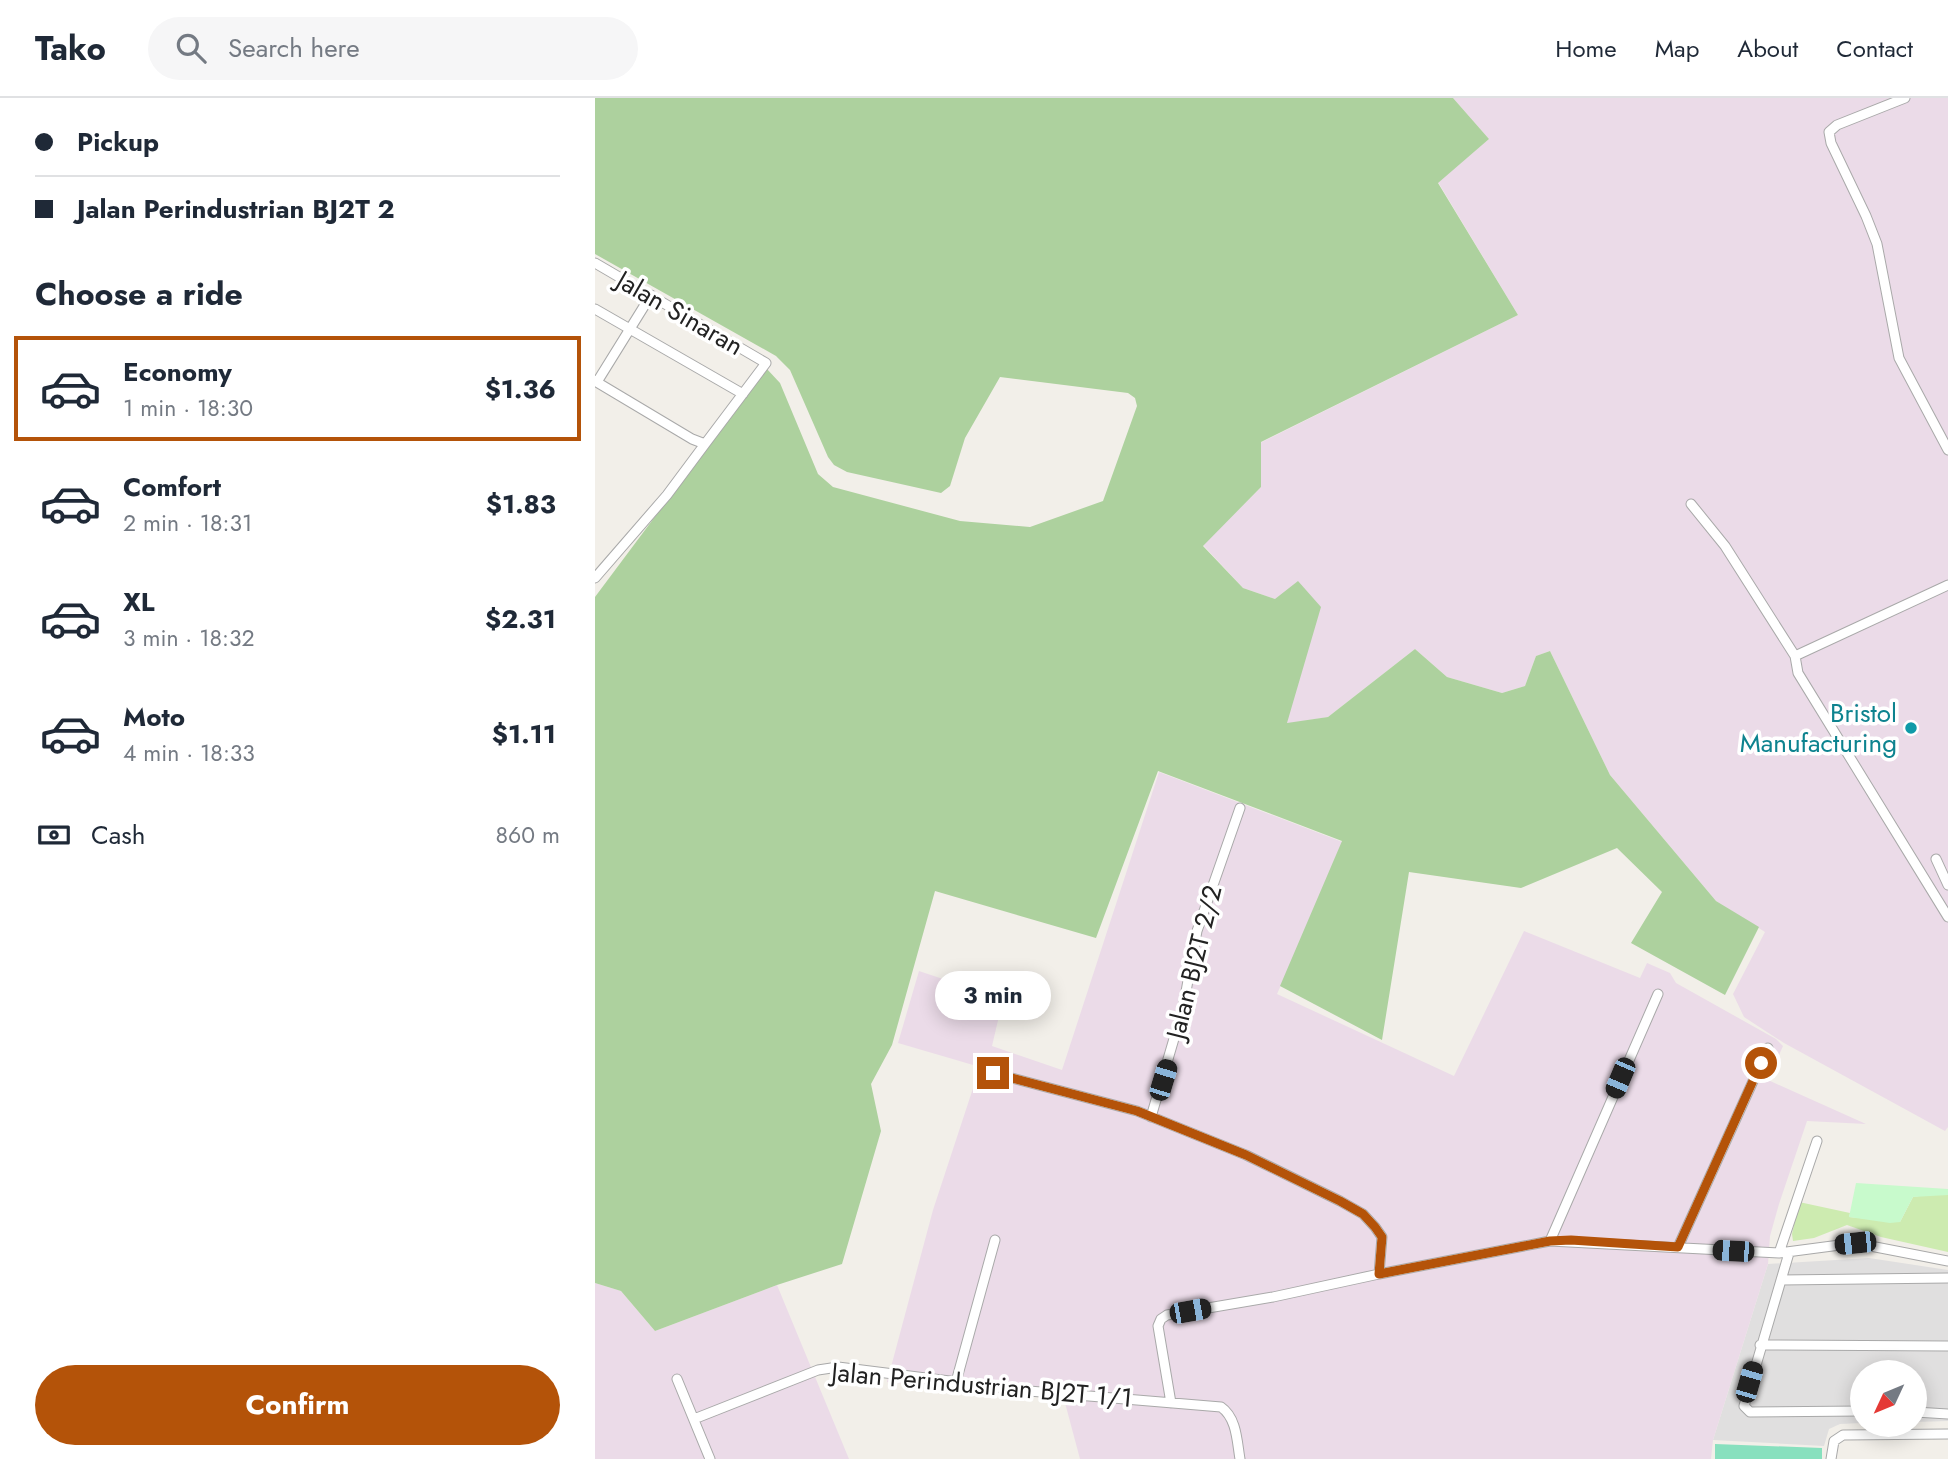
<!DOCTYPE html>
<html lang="en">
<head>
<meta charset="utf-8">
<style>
	:root { --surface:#fff; --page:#f6f6f7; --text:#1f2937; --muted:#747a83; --line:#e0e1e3; --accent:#b45309 }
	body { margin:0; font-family:Jost,sans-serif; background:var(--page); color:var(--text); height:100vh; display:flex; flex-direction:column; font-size:26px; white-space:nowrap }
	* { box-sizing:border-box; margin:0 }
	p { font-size:23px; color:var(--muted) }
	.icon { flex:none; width:38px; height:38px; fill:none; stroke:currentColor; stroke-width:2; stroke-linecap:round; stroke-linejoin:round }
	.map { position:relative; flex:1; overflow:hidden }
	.side { display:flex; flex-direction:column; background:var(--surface); width:595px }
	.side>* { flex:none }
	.top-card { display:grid; align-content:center; height:154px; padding:0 35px; background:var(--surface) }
	.needle { width:46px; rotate:226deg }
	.buttons { position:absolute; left:1255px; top:1262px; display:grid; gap:14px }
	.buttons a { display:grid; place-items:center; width:77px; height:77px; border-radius:50%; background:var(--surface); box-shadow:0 4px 18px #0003; font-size:35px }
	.end { position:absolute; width:32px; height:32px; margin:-16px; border:9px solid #b45309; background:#fff; box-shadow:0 0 0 4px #fff }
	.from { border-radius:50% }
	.bubble { position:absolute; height:49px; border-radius:24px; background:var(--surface); box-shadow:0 4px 18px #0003; font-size:23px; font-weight:700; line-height:49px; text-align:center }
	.car { position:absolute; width:21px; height:42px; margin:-21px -10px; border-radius:9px; box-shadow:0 0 5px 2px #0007; background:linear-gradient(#222 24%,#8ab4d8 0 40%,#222 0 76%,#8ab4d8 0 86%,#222 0) }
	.top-card b { display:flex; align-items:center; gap:24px; height:66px; font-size:26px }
	.top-card b+b { border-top:2px solid var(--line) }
	.top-card i { width:18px; height:18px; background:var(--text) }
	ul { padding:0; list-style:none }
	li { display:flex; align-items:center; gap:21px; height:105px; margin:0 14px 10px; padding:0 21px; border:4px solid transparent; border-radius:0px }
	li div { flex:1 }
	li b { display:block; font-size:26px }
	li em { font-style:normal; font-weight:700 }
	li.selected { border-color:var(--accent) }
	li>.icon { width:63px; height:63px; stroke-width:1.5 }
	h2 { padding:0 35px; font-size:32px; line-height:84px }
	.pay { display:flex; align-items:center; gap:18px; height:77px; padding:0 35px; font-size:26px }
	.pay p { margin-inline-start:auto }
	.primary-button { display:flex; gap:14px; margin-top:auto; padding:14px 35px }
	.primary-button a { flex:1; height:80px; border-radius:42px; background:var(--accent); color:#fff; font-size:28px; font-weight:700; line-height:80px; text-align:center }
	header { display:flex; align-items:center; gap:42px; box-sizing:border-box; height:98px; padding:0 35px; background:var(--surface); border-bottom:2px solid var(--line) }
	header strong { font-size:33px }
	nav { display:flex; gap:38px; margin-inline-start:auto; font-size:24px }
	.search { width:490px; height:63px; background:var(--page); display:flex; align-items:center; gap:18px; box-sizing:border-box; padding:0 24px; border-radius:38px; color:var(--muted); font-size:26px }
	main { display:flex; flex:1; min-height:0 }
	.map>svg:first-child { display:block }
	.residential { fill:#e0dfdf }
	.industrial { fill:#ebdbe8 }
	.grass { fill:#cdebb0 }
	.forest { fill:#add19e }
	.park { fill:#c8facc }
	.pitch { fill:#88e0be }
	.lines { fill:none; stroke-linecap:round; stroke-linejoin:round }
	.minor-casing { stroke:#a9a9a9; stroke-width:11 }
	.minor { stroke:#fff; stroke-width:9 }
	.route { stroke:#b45309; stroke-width:9 }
	.culture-dot { fill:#0f9aa8; stroke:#fff; stroke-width:2.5 }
	.labels { text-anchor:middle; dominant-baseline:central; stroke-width:7; stroke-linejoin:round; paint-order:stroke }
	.street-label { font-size:26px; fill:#222; stroke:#fff }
	.culture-label { font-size:26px; fill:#0d838f; stroke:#fff; text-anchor:end }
</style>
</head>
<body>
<header>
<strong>Tako</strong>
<div class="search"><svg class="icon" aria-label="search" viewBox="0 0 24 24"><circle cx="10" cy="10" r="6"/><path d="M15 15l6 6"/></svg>Search here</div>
<nav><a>Home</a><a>Map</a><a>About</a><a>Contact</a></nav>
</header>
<main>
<section class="side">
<div class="top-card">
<b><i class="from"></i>Pickup</b>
<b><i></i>Jalan Perindustrian BJ2T 2</b>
</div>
<h2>Choose a ride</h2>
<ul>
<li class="selected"><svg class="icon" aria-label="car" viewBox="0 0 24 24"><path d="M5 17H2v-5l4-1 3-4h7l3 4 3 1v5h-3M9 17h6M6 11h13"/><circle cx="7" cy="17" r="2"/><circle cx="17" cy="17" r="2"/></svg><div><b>Economy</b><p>1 min · 18:30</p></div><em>$1.36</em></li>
<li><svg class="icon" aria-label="car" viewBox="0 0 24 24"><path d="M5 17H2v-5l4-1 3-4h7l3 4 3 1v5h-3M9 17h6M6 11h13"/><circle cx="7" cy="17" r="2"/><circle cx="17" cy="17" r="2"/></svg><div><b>Comfort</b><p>2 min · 18:31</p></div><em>$1.83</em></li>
<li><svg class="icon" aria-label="car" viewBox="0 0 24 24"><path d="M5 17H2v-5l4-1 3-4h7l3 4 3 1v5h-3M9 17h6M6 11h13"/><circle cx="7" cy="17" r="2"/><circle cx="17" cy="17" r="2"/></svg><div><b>XL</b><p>3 min · 18:32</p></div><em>$2.31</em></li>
<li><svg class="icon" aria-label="car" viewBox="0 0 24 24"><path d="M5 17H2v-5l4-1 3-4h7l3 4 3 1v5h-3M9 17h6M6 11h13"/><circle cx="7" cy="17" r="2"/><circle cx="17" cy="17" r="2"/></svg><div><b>Moto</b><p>4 min · 18:33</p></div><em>$1.11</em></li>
</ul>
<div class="pay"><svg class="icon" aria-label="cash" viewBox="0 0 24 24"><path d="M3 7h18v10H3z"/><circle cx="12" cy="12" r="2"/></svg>Cash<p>860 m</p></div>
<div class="primary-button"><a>Confirm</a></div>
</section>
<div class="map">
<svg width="1353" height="1361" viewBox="0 0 1353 1361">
	<rect width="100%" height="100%" fill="#f2efe9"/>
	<path class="residential" d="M1274,1160l79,12v151l-33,1v-50h-53v51l-22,1 -11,5 -5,17 -111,-6 55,-176z"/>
	<path class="industrial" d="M858,0h495v1029l-3,4 -161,-88 -40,-26 -11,-23 32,-62 -49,-31 -106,-126 -60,-124 -14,5 -11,30 -23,7 -55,-16 -32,-28 -87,68 -42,7 -11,-125 -32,-11 -40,-43 58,-58 -1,-44 258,-128 -80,-133 51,-43z
		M564,674l186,71 -68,151 177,82 70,-145 116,47 7,-15 23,10 6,10 100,56 7,7 -15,34 98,44 -59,-3 -28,83 -9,32 -2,28 -55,176 -2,19h-631l-16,-60 -177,-17 46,-172 47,-143 -82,-24 21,-72 84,28 -11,47 70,24z
		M0,1185l26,8 34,40 122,-46 72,174h-254z"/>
	<path class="grass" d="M1337,1096l16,1v57l-67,-15 -34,-12 -33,13 -21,3 -1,-7 7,-32 51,11 -1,4 51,5 13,-25z"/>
	<path class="forest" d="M0,0h858l36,41 -51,44 80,132 -257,127v45l-58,59 40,42 32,11 23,-18 23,26 -34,116 41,-6 87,-68 32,28 55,16 23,-7 11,-30 14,-5 60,124 106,126 43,26 -34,68 -94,-52 31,-51 -45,-44 -96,40 -112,-16 -27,168 -102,-54 62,-145 -184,-70 -62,167 -161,-47 -43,154 -21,39 10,47 -39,133 -65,21 -122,46 -34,-40 -26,-8v-686l171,-229 14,15 38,91 15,13 127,34 70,6 73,-26 34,-95 -2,-8 -7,-5 -128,-16 -35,61 -15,48 -9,7 -94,-21 -13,-7 -6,-8 -38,-87 -14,-14 -181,-102z"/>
	<path class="park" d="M1261,1085l92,6v6l-35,2 -13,25 -10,1 -41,-6z"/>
	<path class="pitch" d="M1120,1346l107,4v11h-107z"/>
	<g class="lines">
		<g class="minor-casing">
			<path id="minor" d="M1310,0l-68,27 -8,7 2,11 35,73 11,28 22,114 49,92
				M0,165l171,100 -61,81 -13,-5 -97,-58
				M0,211l148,85
				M2,284l54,-87
				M1096,406l34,42 70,110 3,17 150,244
				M0,480l72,-83 38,-51
				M1200,558l153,-71
				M1341,761l12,26
				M398,975l144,38 109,44 94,46 23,13 12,13 7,10 -3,37
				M556,1019l32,-109 14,-77 43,-123
				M955,1143l108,-247
				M1083,1149l90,-199
				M1184,1155l38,-112
				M1194,1155l-45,153 6,6 112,-1
				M1186,1182l167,-2
				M1165,1247l188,1
				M82,1281l33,80
				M361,1284l39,-142
				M576,1305l-13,-77 3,-7 6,-4 106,-18 106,-23 171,-33 229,12 76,-10 93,18
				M1320,1314l33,2
				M99,1321l124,-49 20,-3 191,24 192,16c16,11 16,35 19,52
				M1236,1361l3,-18 9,-6 105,-1"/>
		</g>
		<use href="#minor" class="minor"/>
	</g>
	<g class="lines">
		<path class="route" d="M398,975l144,38 109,44 94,46 23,13 12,13 7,10 -3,37 171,-33 21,-1 107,7 83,-184"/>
	</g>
	<circle class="culture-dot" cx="1316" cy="630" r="7"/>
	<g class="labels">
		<g class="street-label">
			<text transform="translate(85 215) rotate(30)">Jalan Sinaran</text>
			<text transform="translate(599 864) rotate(-76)">Jalan BJ2T 2/2</text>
			<text transform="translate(387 1287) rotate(5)">Jalan Perindustrian BJ2T 1/1</text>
		</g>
		<g class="culture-label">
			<text x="1302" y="615">Bristol<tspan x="1302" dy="30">Manufacturing</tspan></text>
		</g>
	</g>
</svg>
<div class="buttons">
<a><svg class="needle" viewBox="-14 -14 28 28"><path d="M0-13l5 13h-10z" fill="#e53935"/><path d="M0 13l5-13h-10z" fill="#747a83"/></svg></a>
</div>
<i class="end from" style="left:1166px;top:965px"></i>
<i class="end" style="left:398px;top:975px"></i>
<div class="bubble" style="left:340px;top:873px;width:116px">3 min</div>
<i class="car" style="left:1025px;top:980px;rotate:203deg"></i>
<i class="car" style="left:568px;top:982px;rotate:17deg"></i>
<i class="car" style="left:1260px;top:1145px;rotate:264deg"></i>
<i class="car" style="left:1138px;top:1153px;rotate:273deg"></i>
<i class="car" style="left:595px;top:1213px;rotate:80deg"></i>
<i class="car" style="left:1154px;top:1284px;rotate:16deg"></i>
</div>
</main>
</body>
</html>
